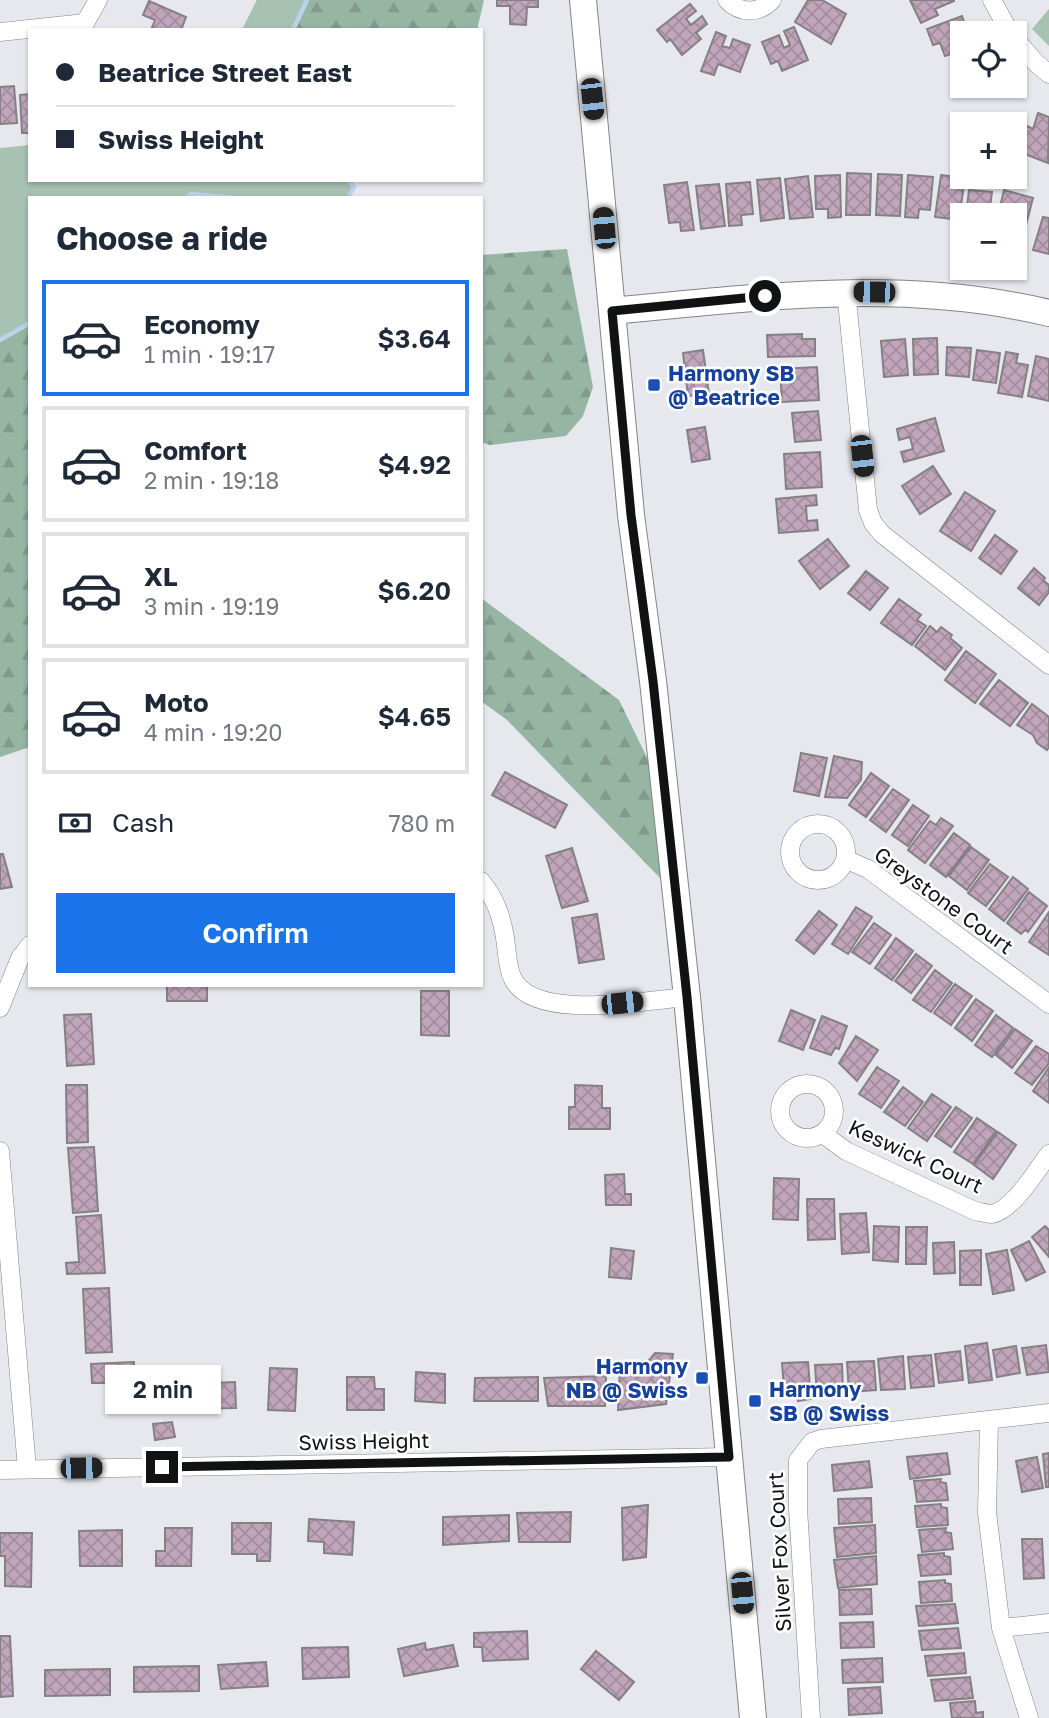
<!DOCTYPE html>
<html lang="en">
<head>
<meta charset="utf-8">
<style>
	:root { --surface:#fff; --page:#f6f6f7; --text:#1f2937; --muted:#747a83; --line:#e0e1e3; --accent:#1a73e8 }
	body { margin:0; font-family:"Golos Text",sans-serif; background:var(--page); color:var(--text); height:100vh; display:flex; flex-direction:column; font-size:26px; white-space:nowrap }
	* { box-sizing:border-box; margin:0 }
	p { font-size:23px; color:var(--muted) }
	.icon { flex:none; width:38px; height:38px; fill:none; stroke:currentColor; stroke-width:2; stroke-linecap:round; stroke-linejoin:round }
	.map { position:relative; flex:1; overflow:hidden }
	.side { position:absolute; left:28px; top:196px; width:455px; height:791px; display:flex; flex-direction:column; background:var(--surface); border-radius:0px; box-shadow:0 2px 5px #0004 }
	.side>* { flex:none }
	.guide { position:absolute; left:28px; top:28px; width:455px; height:154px; border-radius:0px; box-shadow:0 2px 5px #0004; display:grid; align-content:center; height:154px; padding:0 28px; background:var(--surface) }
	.fabs { position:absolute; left:950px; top:21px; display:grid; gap:14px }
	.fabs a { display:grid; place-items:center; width:77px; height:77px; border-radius:0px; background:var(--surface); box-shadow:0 2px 5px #0004; font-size:35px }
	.end { position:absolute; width:32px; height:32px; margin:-16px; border:9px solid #111214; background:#fff; box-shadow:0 0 0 4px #fff }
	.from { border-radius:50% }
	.bubble { position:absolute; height:49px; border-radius:0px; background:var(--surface); box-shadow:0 2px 5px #0004; font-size:23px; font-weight:600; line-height:49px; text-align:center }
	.car { position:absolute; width:21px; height:42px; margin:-21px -10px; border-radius:9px; box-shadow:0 0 5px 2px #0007; background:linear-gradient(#222 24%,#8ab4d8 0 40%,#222 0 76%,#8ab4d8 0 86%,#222 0) }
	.guide b { display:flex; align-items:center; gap:24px; height:66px; font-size:26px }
	.guide b+b { border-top:2px solid var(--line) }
	.guide i { width:18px; height:18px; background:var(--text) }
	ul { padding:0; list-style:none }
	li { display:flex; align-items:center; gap:21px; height:116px; margin:0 14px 10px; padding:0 14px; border:4px solid var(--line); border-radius:0px }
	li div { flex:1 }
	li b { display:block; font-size:26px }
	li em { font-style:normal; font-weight:600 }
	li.selected { border-color:var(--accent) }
	li>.icon { width:63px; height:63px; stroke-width:1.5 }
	h2 { padding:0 28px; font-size:32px; line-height:84px }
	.pay { display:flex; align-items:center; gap:18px; height:77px; padding:0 28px; font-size:26px }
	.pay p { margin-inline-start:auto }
	.action { display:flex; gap:14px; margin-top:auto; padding:14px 28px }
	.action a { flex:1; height:80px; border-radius:0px; background:var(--accent); color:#fff; font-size:28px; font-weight:600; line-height:80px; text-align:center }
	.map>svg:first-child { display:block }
	.forest { fill:url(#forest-firs) }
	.green { fill:#a7c2b2 }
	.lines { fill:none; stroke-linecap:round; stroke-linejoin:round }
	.stream { stroke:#bad2ea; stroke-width:4.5 }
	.building { fill:url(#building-cross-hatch); stroke:#858084; stroke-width:2 }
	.street-casing { stroke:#83848a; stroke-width:19 }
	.secondary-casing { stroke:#83848a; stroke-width:28 }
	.street { stroke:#fff; stroke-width:18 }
	.secondary { stroke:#fff; stroke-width:26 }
	.route { stroke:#111214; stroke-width:9 }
	.transit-dot { fill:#1a4fb4; stroke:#fff; stroke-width:2.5 }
	.labels { text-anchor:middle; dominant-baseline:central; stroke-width:5; stroke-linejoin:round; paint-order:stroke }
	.transit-label { font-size:21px; font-weight:bold; fill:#164399; stroke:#fff; text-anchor:start }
	.street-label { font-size:21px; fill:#111214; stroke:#fff }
</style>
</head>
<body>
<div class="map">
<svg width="1049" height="1718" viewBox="0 0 1049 1718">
	<defs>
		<pattern id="forest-firs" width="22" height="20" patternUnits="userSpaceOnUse" patternTransform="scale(1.75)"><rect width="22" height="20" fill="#96b5a3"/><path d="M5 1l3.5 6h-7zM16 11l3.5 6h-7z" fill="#809b8b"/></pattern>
		<pattern id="building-cross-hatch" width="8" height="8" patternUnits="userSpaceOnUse" patternTransform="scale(1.75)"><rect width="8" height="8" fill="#c0a5bb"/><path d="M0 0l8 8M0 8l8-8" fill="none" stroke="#a48da0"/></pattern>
	</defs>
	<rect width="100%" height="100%" fill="#e6e8ee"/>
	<path class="forest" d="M257,0h227l-7,30h-235z
		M30,234v513l-30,10v-503z
		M567,249l26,138 -10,29 -17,20 -76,9 -9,-3v-187z
		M481,598l138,102 55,113 -12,67 -155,-160 -26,-19z"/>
	<path class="green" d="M257,0h50l-14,30h-51z
		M1049,9v37l-17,-17z
		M30,145v35h318l6,7 -6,11h-113l-44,-4 -5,4h-156v125l-30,17v-192z"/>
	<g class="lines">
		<path class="stream" d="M293,30l14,-30
			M348,180l6,7 -6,11
			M186,198l5,-4 44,4
			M0,340l30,-17"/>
	</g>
	<path class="building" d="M497,0h41v7h-11l-1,18 -16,-1v-18h-13z
		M808,0h14l24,14 -15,30 -36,-22z
		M910,0h44v1l-19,8 3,6 -17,8z
		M149,1l37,16 -5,13h-30l4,-10 -12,-5z
		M690,4l6,7 -10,8 5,6 11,-9 5,8 -11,9 5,6 -19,16 -12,-16 -3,3 -10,-12z
		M962,16l6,17h-6l-2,4 2,13 -17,6 -5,-13 -7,2 -6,-16z
		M794,27l14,33 -26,11 -4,-10 -7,3 -9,-22 17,-7 5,13 6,-3 -6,-14z
		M716,32l10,4 -4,10 8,2 3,-9 17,6 -10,27 -22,-8 -4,11 -13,-4z
		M14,86l3,37 -17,1v-37z
		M30,94v39h-8l-2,-38z
		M1038,113l11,4 -1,46 -31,-12 10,-25 6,3z
		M847,173l24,1 -1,41h-24z
		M878,174l24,1 -2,41 -24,-1z
		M840,175l1,42 -13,1v-9h-12l-1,-33z
		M908,175l25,2 -3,33 -11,-1 -1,9 -13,-1z
		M941,175l24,3 -6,42 -24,-3z
		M808,176l5,41 -23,2 -5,-40z
		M780,178l4,40 -23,3 -4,-41z
		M687,182l7,48 -13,1 -1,-9 -11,1 -5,-38z
		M750,182l3,32 -12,1 1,10 -13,1 -3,-42z
		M719,184l6,42 -24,3 -5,-43z
		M969,190l23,2 -3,23h-23z
		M1004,190l29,8 -9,34 -9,-2v-15h-17z
		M1043,217l6,1v36l-16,-4z
		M802,334v5h13v17l-47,1 -1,-22z
		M937,338l1,36 -24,1 -1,-36z
		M905,339l3,36 -24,2 -3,-36z
		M947,347l24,1 -2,29 -23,-2z
		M703,350l6,44 -21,2 -5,-43z
		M977,350l23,3 -4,30 -23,-3z
		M1006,352l12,2 -2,9 12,2 -6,32 -24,-4z
		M1036,356l13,3v42l-21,-5z
		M817,367l2,33 -37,2 -2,-33z
		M818,411l3,29 -26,2 -3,-29z
		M935,418l9,33 -40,11 -3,-10 12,-3 -3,-12 -11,3 -2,-11z
		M705,427l5,32 -18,3 -5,-32z
		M820,452l2,35 -36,2 -2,-35z
		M933,466l18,28 -31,20 -18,-28z
		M965,492l30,19 -24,40 -31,-20z
		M816,495l1,10 -11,1 1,15 10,-1 1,10 -39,3 -3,-34z
		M995,535l22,16 -16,23 -22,-16z
		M828,539l21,27 -29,23 -21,-28z
		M1034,568l11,10 -2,2 6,5v7l-10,13 -21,-17z
		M866,571l22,17 -18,22 -22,-17z
		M899,599l22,16 -4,5 9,6 -14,19 -31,-22z
		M930,626l7,6 4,-5 11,8 -2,3 12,10 -17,22 -30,-24z
		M966,651l30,23 -21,29 -30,-23z
		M999,680l29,23 -18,23 -30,-22z
		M1032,704l17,13v30l-2,3 -10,-7 -4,-8 -16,-10z
		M801,753l26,5 -8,38 -25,-5z
		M834,756l28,6 -1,18 -14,18 -22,-1z
		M505,772l62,33 -12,23 -63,-33z
		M871,773l18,13 -23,31 -17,-12z
		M893,789l16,11 -23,32 -16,-12z
		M913,805l16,11 -21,30 -16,-11z
		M941,818l12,8 -28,37 -17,-13 22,-29 6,4z
		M954,833l16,12 -24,32 -16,-12z
		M971,847l18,13 -22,30 -18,-14z
		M572,848l16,53 -26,7 -16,-52z
		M0,854h3l9,33 -12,2z
		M990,864l18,13 -22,29 -18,-13z
		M1013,877l15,12 -24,32 -15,-12z
		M1029,892l18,14 -19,26 -3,-2 -4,4 -14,-11z
		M856,907l16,10 -24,37 -16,-10z
		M819,911l18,14 -23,29 -18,-14z
		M1049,912v43l-20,-13z
		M597,914l7,45 -25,4 -7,-45z
		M874,923l17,12 -21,29 -18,-12z
		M896,938l17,13 -21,29 -17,-12z
		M916,954l16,12 -21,27 -16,-12z
		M935,970l17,13 -21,29 -18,-12z
		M955,984l17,12 -21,29 -17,-12z
		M167,985h40v16h-40z
		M421,991h28v45l-28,-1z
		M976,999l17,12 -21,30 -17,-13z
		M791,1010l24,10 -12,30 -24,-9z
		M91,1014l3,50 -27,2 -3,-51z
		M996,1015l17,13 -21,29 -17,-12z
		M822,1016l25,10 -8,23 -4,-1 -4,7 -21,-7z
		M1015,1029l17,12 -20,27 -16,-13z
		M856,1036l22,14 -21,31 -18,-18z
		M1036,1046l13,8v9l-17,22 -17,-12z
		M877,1067l22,14 -18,27 -22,-14z
		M1049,1067v36l-16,-12z
		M66,1085h21l1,57 -21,1z
		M575,1085l27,1v22h8v21h-41v-22h6z
		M903,1087l20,15 -18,24 -21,-14z
		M932,1094l19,13 -24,34 -19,-13z
		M956,1107l16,11 -21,29 -16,-11z
		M977,1118l19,13 -23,33 -19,-12z
		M998,1132l18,13 -23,34 -19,-14z
		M94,1147l4,64 -25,2 -5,-65z
		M624,1174l1,20h6v11h-25l-1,-30z
		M774,1178l25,1 -1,41 -25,-1z
		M807,1199h27l1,40 -27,1z
		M866,1213l3,39 -27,2 -2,-40z
		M101,1215l4,58 -38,1 -1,-11 13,-1 -3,-45z
		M874,1226l25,1 -1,35 -25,-2z
		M1045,1226l4,4v27l-17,-20z
		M906,1227h21l-1,37h-20z
		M1029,1241l16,31 -19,9 -15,-31z
		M954,1242l1,31 -21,1 -1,-31z
		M611,1248l23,3 -3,28 -22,-2z
		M981,1250v35h-21v-34z
		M1007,1250l7,40 -21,4 -7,-40z
		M109,1288l3,64 -26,1 -3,-64z
		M987,1343l5,37 -23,3 -4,-37z
		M1046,1345l3,27 -22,3 -5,-27z
		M1016,1346l4,27 -23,4 -4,-27z
		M960,1351l3,29 -24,3 -4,-29z
		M655,1353l18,1 -7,50 -48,6 2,-44 26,-2z
		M931,1355l3,31 -23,2 -3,-31z
		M903,1356l2,33 -24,1 -3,-31z
		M874,1361l2,29 -27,2 -2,-30z
		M134,1362l2,49 -26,1 -2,-29h-16l-1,-19z
		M808,1362l3,37 -13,2 -1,-8 -13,-4 -2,-26z
		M842,1364l1,30 -26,2 -2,-31z
		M270,1368l27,1 -2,42 -27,-1z
		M416,1372l29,2v29l-30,-2z
		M606,1376l-1,30h-57l-4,-28z
		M347,1377h27l1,12h9v21h-37z
		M538,1377v24h-64l1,-23z
		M235,1382l1,26 -53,1v-25z
		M172,1422l3,15 -20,3 -2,-16z
		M947,1453l3,21 -40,5 -3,-22z
		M1049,1453v34h-3l-3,-33z
		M1037,1457l6,31 -21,4 -6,-31z
		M869,1461l3,26 -38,4 -2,-26z
		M941,1479l-1,3 6,1 2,17 -31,2 -3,-21z
		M871,1498l1,24 -33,2 -1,-25z
		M941,1504v3l6,1 1,17 -31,2 -2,-21z
		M648,1505l-2,52 -23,3 -1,-52z
		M571,1512l-1,30h-51l-2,-29z
		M509,1515v26l-66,4v-28z
		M309,1519l45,3 -2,33 -28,-2v-11l-16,-1z
		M232,1523h39l-1,38h-13v-7h-25z
		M875,1525l1,28 -39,4 -3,-29z
		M165,1528h27l-1,38h-35v-15h9z
		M946,1528l-1,4 6,1 2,16 -31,3 -3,-22z
		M122,1530v36h-42l-1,-35z
		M0,1533h32l-1,54 -26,-1v-30h-5z
		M1022,1539h20l2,39 -20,1z
		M944,1553v3l6,1 1,17 -30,2 -3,-21z
		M876,1556l1,28 -39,4 -4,-28z
		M945,1580v3l6,1 1,17 -31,2 -2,-21z
		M871,1589l1,25 -32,1 -1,-25z
		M955,1604l3,19 -39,3 -3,-20z
		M873,1622l1,25 -33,1 -1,-25z
		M958,1628l3,20 -39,2 -3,-19z
		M527,1631l1,28 -45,2 -1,-14h-8v-14z
		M0,1636h10l3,60 -13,1z
		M425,1643l1,7 27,-5 5,21 -54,10 -6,-27z
		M348,1647l1,30 -46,2 -1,-31z
		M596,1651l38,31 -15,18 -38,-31z
		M964,1653l2,20 -38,3 -3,-20z
		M882,1658l1,24 -40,1 -1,-23z
		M266,1662l2,24 -47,3 -3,-24z
		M199,1666v25l-65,1v-25z
		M110,1669v26l-65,1v-26z
		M970,1677l3,21 -38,3 -4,-21z
		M880,1687l2,26 -33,2 -1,-26z
		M975,1701l1,12 7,-1v6h-31l-2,-15z"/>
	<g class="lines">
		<g class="street-casing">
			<path id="street" d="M727,0c13,14 32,14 45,0
				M992,0l18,33
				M0,32l85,-9 13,-23
				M1015,39l22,25 12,10
				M846,291l22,219 5,13 9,11 167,131
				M790 852a28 28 0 1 1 56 0a28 28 0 1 1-56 0Z
				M845,859l23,10 181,135
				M481,881c16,19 22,40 25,64 1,11 2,23 6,32 19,46 136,23 175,20
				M0,1008l20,-50 10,-13
				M780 1111a27 27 0 1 1 54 0a27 27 0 1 1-54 0Z
				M823,1134l23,17 129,60c6,1 11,3 17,3 21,-4 44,-43 57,-60
				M0,1151l27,318
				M989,1421l-2,91 14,116 28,90
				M0,1470l729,-13
				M1001,1628l48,-5
				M811,1718l-13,-210v-48l14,-18 9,-3 228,-26"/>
		</g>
		<g class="secondary-casing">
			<path id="secondary" d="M583,0l48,515 22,166 34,316 66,721
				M612,311c148,-14 290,-33 437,2"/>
		</g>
		<use href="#street" class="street"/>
		<use href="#secondary" class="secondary"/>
	</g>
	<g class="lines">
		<path class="route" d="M162,1467l567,-10 -42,-460 -34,-316 -22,-166 -19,-204 153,-15"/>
	</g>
	<g class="transit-dot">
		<rect x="647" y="378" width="14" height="14" rx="3.5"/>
		<rect x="695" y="1371" width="14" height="14" rx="3.5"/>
		<rect x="748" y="1394" width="14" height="14" rx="3.5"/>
	</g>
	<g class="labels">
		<g class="transit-label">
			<text x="668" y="373">Harmony SB<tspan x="668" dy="24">@ Beatrice</tspan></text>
			<text x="688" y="1366" text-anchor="end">Harmony<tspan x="688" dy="24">NB @ Swiss</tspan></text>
			<text x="769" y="1389">Harmony<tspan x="769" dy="24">SB @ Swiss</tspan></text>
		</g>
		<g class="street-label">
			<text transform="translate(944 900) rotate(36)">Greystone Court</text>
			<text transform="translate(916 1156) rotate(25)">Keswick Court</text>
			<text transform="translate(364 1441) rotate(-1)">Swiss Height</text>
			<text transform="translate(779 1552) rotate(-93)">Silver Fox Court</text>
		</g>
	</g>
</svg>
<div class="fabs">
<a><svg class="icon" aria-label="locate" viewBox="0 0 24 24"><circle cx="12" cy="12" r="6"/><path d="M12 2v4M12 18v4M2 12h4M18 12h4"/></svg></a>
<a>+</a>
<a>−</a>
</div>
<i class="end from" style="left:765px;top:296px"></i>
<i class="end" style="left:162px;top:1467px"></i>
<div class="bubble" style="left:105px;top:1365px;width:116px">2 min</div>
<i class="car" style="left:592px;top:99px;rotate:174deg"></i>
<i class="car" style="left:604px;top:228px;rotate:355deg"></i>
<i class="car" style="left:874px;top:292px;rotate:271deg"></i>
<i class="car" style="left:862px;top:456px;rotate:174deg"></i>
<i class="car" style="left:622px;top:1003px;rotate:84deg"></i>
<i class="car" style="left:81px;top:1468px;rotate:89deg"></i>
<i class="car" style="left:742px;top:1593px;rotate:175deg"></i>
<div class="guide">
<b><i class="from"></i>Beatrice Street East</b>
<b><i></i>Swiss Height</b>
</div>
<section class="side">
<h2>Choose a ride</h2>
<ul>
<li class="selected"><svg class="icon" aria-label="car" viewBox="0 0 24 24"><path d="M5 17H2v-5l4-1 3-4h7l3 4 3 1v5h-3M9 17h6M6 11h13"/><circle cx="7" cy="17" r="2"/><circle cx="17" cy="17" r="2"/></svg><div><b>Economy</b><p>1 min · 19:17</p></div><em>$3.64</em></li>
<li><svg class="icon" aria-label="car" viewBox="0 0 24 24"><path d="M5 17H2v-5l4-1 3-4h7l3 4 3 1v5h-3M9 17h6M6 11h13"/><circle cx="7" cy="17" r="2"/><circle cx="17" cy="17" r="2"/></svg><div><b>Comfort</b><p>2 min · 19:18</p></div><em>$4.92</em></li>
<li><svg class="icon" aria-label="car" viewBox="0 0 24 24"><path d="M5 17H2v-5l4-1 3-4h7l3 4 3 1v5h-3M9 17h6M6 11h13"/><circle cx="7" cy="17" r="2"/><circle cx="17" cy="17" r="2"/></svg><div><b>XL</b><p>3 min · 19:19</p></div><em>$6.20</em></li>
<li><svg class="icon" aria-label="car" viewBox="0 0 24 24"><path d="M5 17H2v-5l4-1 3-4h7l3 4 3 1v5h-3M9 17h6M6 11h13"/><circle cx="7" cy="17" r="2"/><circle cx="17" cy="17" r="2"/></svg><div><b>Moto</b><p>4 min · 19:20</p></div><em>$4.65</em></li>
</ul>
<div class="pay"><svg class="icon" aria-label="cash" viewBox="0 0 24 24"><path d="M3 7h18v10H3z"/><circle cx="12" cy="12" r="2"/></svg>Cash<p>780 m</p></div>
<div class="action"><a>Confirm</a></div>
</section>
</div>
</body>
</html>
